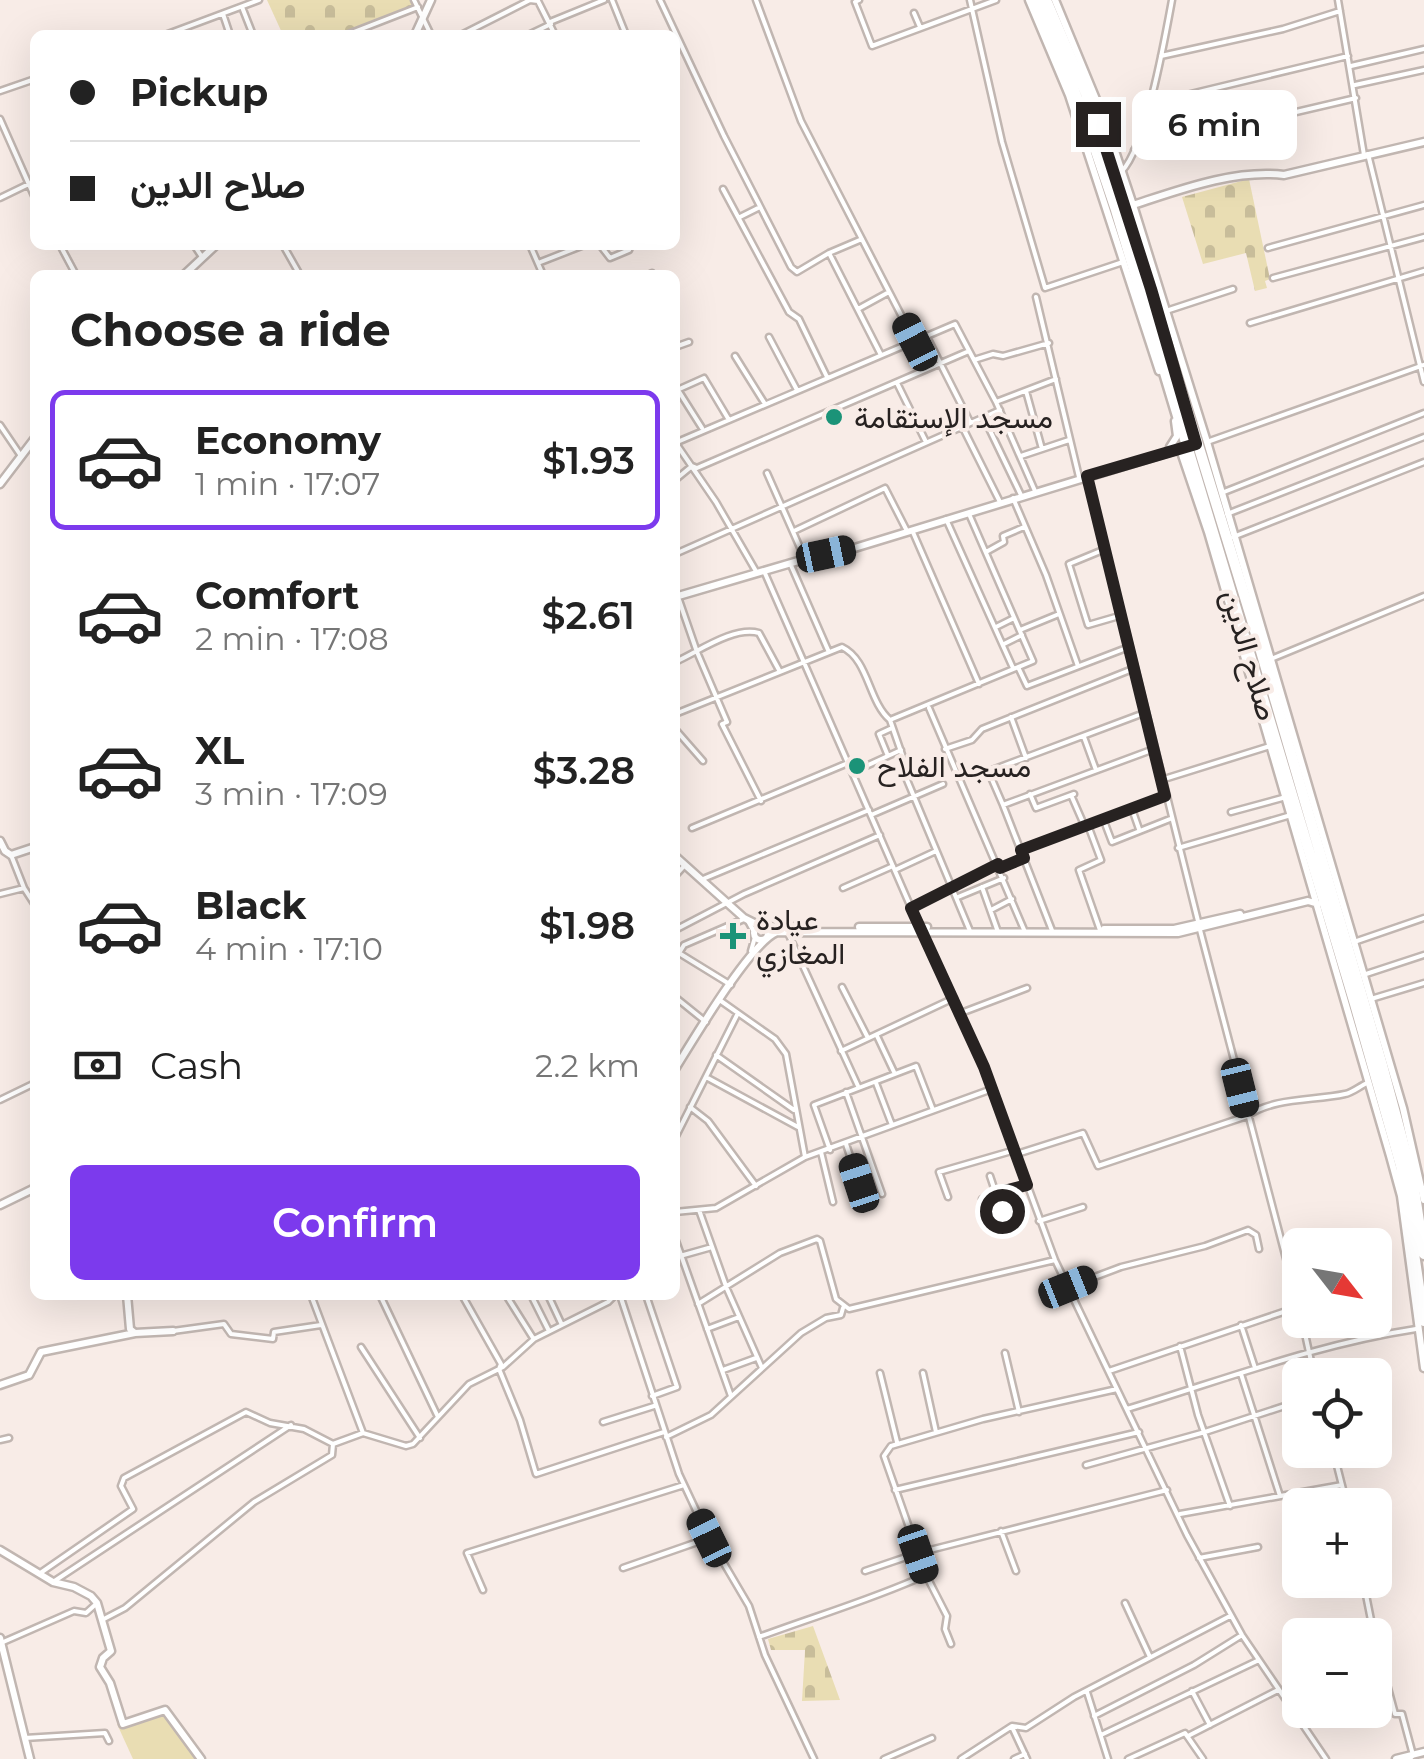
<!DOCTYPE html>
<html lang="en">
<head>
<meta charset="utf-8">
<style>
	:root { --surface:#fff; --page:#f2f2f2; --text:#222; --muted:#767676; --line:#e0e0e0; --accent:#7c3aed }
	body { margin:0; font-family:Montserrat,Vazirmatn,sans-serif; background:var(--page); color:var(--text); height:100vh; display:flex; flex-direction:column; font-size:38px; white-space:nowrap }
	* { box-sizing:border-box; margin:0 }
	p { font-size:32px; color:var(--muted) }
	.icon { flex:none; width:55px; height:55px; fill:none; stroke:currentColor; stroke-width:2; stroke-linecap:round; stroke-linejoin:round }
	.map { position:relative; flex:1; overflow:hidden }
	.panel { position:absolute; left:30px; top:270px; width:650px; height:1030px; display:flex; flex-direction:column; background:var(--surface); border-radius:15px; box-shadow:0 10px 40px #0002 }
	.panel>* { flex:none }
	.top-card { position:absolute; left:30px; top:30px; width:650px; height:220px; border-radius:15px; box-shadow:0 10px 40px #0002; display:grid; align-content:center; height:220px; padding:0 40px; background:var(--surface) }
	.needle { width:65px; rotate:121deg }
	.buttons { position:absolute; left:1282px; top:1228px; display:grid; gap:20px }
	.buttons a { display:grid; place-items:center; width:110px; height:110px; border-radius:15px; background:var(--surface); box-shadow:0 10px 40px #0002; font-size:50px }
	.end { position:absolute; width:45px; height:45px; margin:-22px; border:12px solid #272221; background:#fff; box-shadow:0 0 0 5px #fff }
	.from { border-radius:50% }
	.bubble { position:absolute; height:70px; border-radius:15px; background:var(--surface); box-shadow:0 10px 40px #0002; font-size:32px; font-weight:600; line-height:70px; text-align:center }
	.car { position:absolute; width:30px; height:60px; margin:-30px -15px; border-radius:12px; box-shadow:0 0 8px 2px #0007; background:linear-gradient(#222 24%,#8ab4d8 0 40%,#222 0 76%,#8ab4d8 0 86%,#222 0) }
	.top-card b { display:flex; align-items:center; gap:35px; height:95px; font-size:38px }
	.top-card b+b { border-top:2px solid var(--line) }
	.top-card i { width:25px; height:25px; background:var(--text) }
	ul { padding:0; list-style:none }
	li { display:flex; align-items:center; gap:30px; height:140px; margin:0 20px 15px; padding:0 20px; border:5px solid transparent; border-radius:15px }
	li div { flex:1 }
	li b { display:block; font-size:38px }
	li em { font-style:normal; font-weight:600 }
	li.on { border-color:var(--accent) }
	li>.icon { width:90px; height:90px; stroke-width:1.5 }
	h2 { padding:0 40px; font-size:45px; line-height:120px }
	.pay { display:flex; align-items:center; gap:25px; height:110px; padding:0 40px; font-size:38px }
	.pay p { margin-inline-start:auto }
	.action { display:flex; gap:20px; margin-top:auto; padding:20px 40px }
	.action a { flex:1; height:115px; border-radius:15px; background:var(--accent); color:#fff; font-size:40px; font-weight:600; line-height:115px; text-align:center }
	.map>svg:first-child { display:block }
	.green { fill:#e9ddb3 }
	.cemetery { fill:url(#cemetery-stones) }
	.lines { fill:none; stroke-linecap:round; stroke-linejoin:round }
	.street-casing { stroke:#c1b6b1; stroke-width:9 }
	.secondary-casing { stroke:#c1b6b1; stroke-width:11 }
	.highway-casing { stroke:#c1b6b1; stroke-width:15 }
	.street { stroke:#fff; stroke-width:4 }
	.secondary { stroke:#fff; stroke-width:6 }
	.highway { stroke:#fff; stroke-width:10 }
	.route { stroke:#272221; stroke-width:12 }
	.poi-dot { fill:#1b9378; stroke:#f8ece7; stroke-width:4 }
	.labels { text-anchor:middle; dominant-baseline:central; stroke-width:8; stroke-linejoin:round; paint-order:stroke }
	.poi-label { font-size:30px; fill:#272221; stroke:#f8ece7; text-anchor:start }
	.street-label { font-size:30px; fill:#272221; stroke:#f8ece7 }
</style>
</head>
<body>
<div class="map">
<svg width="1424" height="1759" viewBox="0 0 1424 1759">
	<defs>
		<pattern id="cemetery-stones" width="16" height="16" patternUnits="userSpaceOnUse" patternTransform="scale(2.5)"><rect width="16" height="16" fill="#e9ddb3"/><path d="M2 7V4a2 2 0 0 1 4 0v3zM10 15v-3a2 2 0 0 1 4 0v3z" fill="#c8bd9a"/></pattern>
	</defs>
	<rect width="100%" height="100%" fill="#f8ece7"/>
	<path class="green" d="M167,1711l30,48h-64l-16,-35z"/>
	<path class="cemetery" d="M267,0h144l4,7 -71,28h-61z
		M1249,179l21,100 -5,2 2,7 -12,3 -9,-38 -43,11 -21,-67z
		M813,1626l27,74 -38,1 3,-51h-34l-3,-11z"/>
	<g class="lines">
		<g class="street-casing">
			<path id="street" d="M414,0l17,35
				M612,0l14,35
				M660,0l64,136 67,131 6,5 32,-19 33,-14
				M756,0l45,121 114,221
				M859,0l-4,2 17,44 124,-46
				M970,0l32,142 43,146 78,-26
				M1338,0l26,155
				M242,7l11,28
				M914,13l6,14
				M223,14l7,21
				M550,22l54,-22
				M165,35l94,-35
				M346,35l72,-28
				M461,35l69,-35 8,1 17,34
				M528,35l23,-11
				M1161,56l122,-27 57,-18
				M1351,66l73,-17
				M1355,85l69,-15
				M0,91l35,-12
				M1149,104l199,-48
				M0,119l35,79
				M1134,150l222,-52
				M1368,154l56,228
				M1122,171c24,-25 43,-133 50,-171
				M723,189l66,123 10,7 28,58
				M0,198l35,-17
				M740,217l20,-10
				M60,245l16,30
				M194,245l8,12
				M283,245l17,30
				M530,245l13,30
				M600,245l10,13 19,-8 2,-5
				M1268,248l156,-43
				M829,253l52,102
				M538,263l46,-18
				M648,275l4,-2
				M1273,278l151,-41
				M1036,297l43,180
				M858,309l31,-17
				M1166,311l67,-22
				M1250,323l174,-52
				M769,337l28,53
				M927,337l43,85
				M675,347l14,-5
				M735,356l30,48
				M974,360l19,-6 10,2 46,-13
				M897,383l29,59
				M678,390l24,38
				M675,391l29,-13 25,42
				M1026,391l16,58
				M996,402l60,-23
				M984,418l37,77
				M0,425l21,31
				M962,426l38,76
				M675,442l41,60 41,71
				M1207,442l217,-77
				M675,443l280,-119 41,78 39,89
				M1021,456l48,-16
				M767,473l38,86
				M1088,479l110,442
				M675,480l17,-14 5,2 272,-117
				M1224,492l200,-79
				M1013,498l33,77 32,91
				M969,514l64,147 -143,59 16,46 -4,2 68,163
				M1227,514l197,-77
				M946,519l67,149
				M912,530l67,154
				M794,531l91,-43 22,43
				M1233,537l191,-75
				M1103,550l-34,14 19,61 31,-9
				M986,552l18,-10 -1,-6 21,-9
				M675,554l325,-144
				M790,563l38,87
				M764,571l84,192
				M678,597l19,55 30,70 -5,2 39,77
				M996,627l18,-9
				M1020,630l39,-16
				M1004,644l18,-9
				M1271,659l153,-63
				M675,662c23,-10 58,-36 84,-29l20,37
				M1018,667l9,19 102,-39
				M929,708l96,224
				M675,714l167,-67c27,13 26,54 48,73
				M1011,717l15,41
				M675,729l28,32
				M1084,737l12,33
				M945,749l27,-9 10,-11 153,-61
				M888,756l-9,-22 13,-6
				M853,772l48,-22
				M1161,780l109,-34
				M1030,794l6,14 38,-14
				M1071,795l14,32
				M1003,805l-13,-30 2,-5 152,-57
				M1132,809l7,20
				M1231,812l55,-15
				M871,815l72,-31
				M1104,821l8,21 58,-23
				M692,828l156,-65 71,163
				M1089,828l12,32 -22,10 22,63
				M1178,848l113,-33
				M1021,849l144,-53
				M11,855l13,33
				M1000,868l24,-10
				M895,870l41,-19
				M675,876l10,-11
				M703,879l166,-69
				M982,887l16,45
				M843,888l50,-22
				M0,894l24,-6 11,17
				M958,897l46,-19
				M911,908l87,-44
				M991,910l21,-11
				M748,921l6,11
				M675,930l69,-36 136,-59
				M1200,930l100,382
				M787,931l71,155
				M1053,933l-50,-128 151,-56
				M923,935l61,132 71,193 132,275 55,100 84,124
				M1354,942l70,-24
				M751,951l4,-14
				M1363,975l61,-20
				M731,985l-52,-32 5,-8 60,-26
				M842,987l25,49
				M675,997l31,25
				M1371,999l53,-16
				M721,1001l54,38 11,15 19,103
				M961,1013l66,-25
				M877,1036l17,36
				M841,1051l113,-53
				M716,1055l78,55
				M706,1077l92,50
				M876,1083l16,42
				M846,1092l36,102
				M0,1100l35,-17
				M690,1107l18,14 48,65
				M675,1138l63,-125
				M846,1144l13,39
				M830,1150l-16,-45 102,-39 17,44
				M821,1152l12,50
				M1017,1154l66,-21 15,33 149,-50c28,-19 66,-15 98,-22 7,-1 15,-8 22,-11
				M990,1176l14,42
				M948,1197l-9,-25 76,-22
				M982,1199l45,-14
				M699,1210l28,79 35,79
				M675,1212l41,-4 89,-51 187,-68
				M1039,1221l44,-14
				M675,1238l56,158
				M680,1256l32,-9
				M1068,1287l53,-20 84,-21 43,-16 8,5 3,14
				M311,1295l52,138
				M380,1295l58,122
				M462,1295l39,69 -2,5 21,51 16,54 128,-42
				M506,1295l27,43
				M531,1295l18,36
				M548,1295l14,30
				M620,1295l59,179 30,64 40,68 16,49 49,104
				M646,1295l31,92 -25,9
				M698,1304l82,-51 37,-14 3,2 16,58 13,10 206,-49
				M1302,1320l12,55
				M1241,1325l14,43
				M707,1329l32,-12
				M173,1331l51,-7 7,10 42,5 1,-7 47,-7
				M1180,1346l18,69 32,91
				M361,1347l59,91
				M1005,1353l14,59
				M723,1370l33,-12
				M1109,1371l189,-64
				M880,1373l17,69
				M923,1373l13,59
				M1241,1374l39,122
				M1127,1409c96,-29 190,-65 289,-80
				M603,1422l51,-16
				M666,1437l45,-22 90,-82 25,-15 15,-3 2,-7
				M0,1440l9,-2
				M1333,1450l14,55
				M1086,1465l119,-33 95,-31
				M895,1490l244,-58
				M1180,1514l162,-29
				M1001,1531l15,40
				M1199,1558l59,-11
				M623,1568l86,-30
				M865,1571l53,-18 -34,-97 7,-10 92,-27 134,-30
				M39,1574l94,-65 -12,-23 3,-8 122,-66 24,11 34,6 29,15 30,-11 43,13 7,-2 56,-60 34,-17 31,-28 74,-37 7,-7
				M926,1575l21,41 -2,13 6,15
				M1363,1580l11,55
				M53,1582l238,-157
				M483,1590l-16,-37 217,-68
				M1125,1603l25,54
				M102,1620l23,-12 129,-106 78,-47 1,-11
				M759,1637c56,-21 112,-37 167,-62l-8,-22 249,-63
				M1375,1640l20,74h7l11,41 -3,4
				M1,1643l73,-32 12,2 10,-9
				M1192,1691l18,34
				M1087,1692l21,67
				M1094,1716l100,-51 48,-30
				M1012,1727l15,32
				M1101,1735l158,-75
				M1188,1736l90,-46
				M25,1738l80,-5 4,8
				M884,1759l48,-21
				M961,1759l51,-33 14,2 48,-31 156,-81
				M1014,1759l11,-5
				M1128,1759l57,-26 18,26"/>
		</g>
		<g class="secondary-casing">
			<path id="secondary" d="M1029,0l40,95 90,276
				M1055,0l50,121 28,84 74,237 196,666 21,92
				M415,35l16,-35
				M1133,205c46,-15 102,-36 151,-30l140,-33
				M184,275l32,-30
				M1170,447l7,-11 -2,-15
				M1175,450l6,2 27,80 182,624 11,40 23,172
				M0,484l35,-46
				M675,597l130,-38 43,-9 328,-100
				M0,841l5,10 6,4 24,-8
				M675,856l69,62 16,8
				M754 933a7 7 0 1 1 14 0a7 7 0 1 1-14 0Z
				M764,927h33
				M859,927h68
				M1104,929h70l66,-15
				M675,1069c18,-29 76,-127 102,-137l401,1 130,-32 10,3
				M0,1205l35,-17
				M127,1295l3,34 5,4 38,-2
				M0,1385l29,-10 12,-23 94,-19
				M0,1550l53,32 21,5 17,9 6,7 14,48 -8,7 -3,9 10,16 13,41 42,-14 36,49
				M0,1638l30,121
				M1396,1759l28,-7"/>
		</g>
		<g class="highway-casing">
			<path id="highway" d="M1036,0l46,110 34,100 239,794 46,162 23,155
				M1046,0l45,105 25,73 135,439 131,448 30,111 12,78"/>
		</g>
		<use href="#street" class="street"/>
		<use href="#secondary" class="secondary"/>
		<use href="#highway" class="highway"/>
	</g>
	<g class="lines">
		<path class="route" d="M1002,1211l-6,-18 31,-8 -43,-118 -73,-159 87,-44 2,4 24,-10 -3,-8 144,-54 -78,-320 109,-32 -45,-155 -53,-165"/>
	</g>
	<g class="poi-dot">
		<circle cx="834" cy="417" r="10"/>
		<circle cx="857" cy="766" r="10"/>
		<path d="M728 921h10v10h10v10h-10v10h-10v-10h-10v-10h10z"/>
	</g>
	<g class="labels">
		<g class="poi-label">
			<text x="854" y="417">مسجد الإستقامة</text>
			<text x="877" y="766">مسجد الفلاح</text>
			<text x="756" y="919">عيادة<tspan x="756" dy="34">المغازي</tspan></text>
		</g>
		<g class="street-label">
			<text transform="translate(1250 655) rotate(74)">صلاح الدين</text>
		</g>
	</g>
</svg>
<div class="buttons">
<a><svg class="needle" viewBox="-14 -14 28 28"><path d="M0-13l5 13h-10z" fill="#e53935"/><path d="M0 13l5-13h-10z" fill="#767676"/></svg></a>
<a><svg class="icon" aria-label="locate" viewBox="0 0 24 24"><circle cx="12" cy="12" r="6"/><path d="M12 2v4M12 18v4M2 12h4M18 12h4"/></svg></a>
<a>+</a>
<a>−</a>
</div>
<i class="end from" style="left:1002px;top:1211px"></i>
<i class="end" style="left:1098px;top:124px"></i>
<div class="bubble" style="left:1132px;top:90px;width:165px">6 min</div>
<i class="car" style="left:915px;top:342px;rotate:333deg"></i>
<i class="car" style="left:826px;top:554px;rotate:78deg"></i>
<i class="car" style="left:1240px;top:1088px;rotate:166deg"></i>
<i class="car" style="left:859px;top:1183px;rotate:342deg"></i>
<i class="car" style="left:1068px;top:1287px;rotate:68deg"></i>
<i class="car" style="left:709px;top:1538px;rotate:334deg"></i>
<i class="car" style="left:918px;top:1554px;rotate:161deg"></i>
<div class="top-card">
<b><i class="from"></i>Pickup</b>
<b><i></i>صلاح الدين</b>
</div>
<section class="panel">
<h2>Choose a ride</h2>
<ul>
<li class="on"><svg class="icon" aria-label="car" viewBox="0 0 24 24"><path d="M5 17H2v-5l4-1 3-4h7l3 4 3 1v5h-3M9 17h6M6 11h13"/><circle cx="7" cy="17" r="2"/><circle cx="17" cy="17" r="2"/></svg><div><b>Economy</b><p>1 min · 17:07</p></div><em>$1.93</em></li>
<li><svg class="icon" aria-label="car" viewBox="0 0 24 24"><path d="M5 17H2v-5l4-1 3-4h7l3 4 3 1v5h-3M9 17h6M6 11h13"/><circle cx="7" cy="17" r="2"/><circle cx="17" cy="17" r="2"/></svg><div><b>Comfort</b><p>2 min · 17:08</p></div><em>$2.61</em></li>
<li><svg class="icon" aria-label="car" viewBox="0 0 24 24"><path d="M5 17H2v-5l4-1 3-4h7l3 4 3 1v5h-3M9 17h6M6 11h13"/><circle cx="7" cy="17" r="2"/><circle cx="17" cy="17" r="2"/></svg><div><b>XL</b><p>3 min · 17:09</p></div><em>$3.28</em></li>
<li><svg class="icon" aria-label="car" viewBox="0 0 24 24"><path d="M5 17H2v-5l4-1 3-4h7l3 4 3 1v5h-3M9 17h6M6 11h13"/><circle cx="7" cy="17" r="2"/><circle cx="17" cy="17" r="2"/></svg><div><b>Black</b><p>4 min · 17:10</p></div><em>$1.98</em></li>
</ul>
<div class="pay"><svg class="icon" aria-label="cash" viewBox="0 0 24 24"><path d="M3 7h18v10H3z"/><circle cx="12" cy="12" r="2"/></svg>Cash<p>2.2 km</p></div>
<div class="action"><a>Confirm</a></div>
</section>
</div>
</body>
</html>
